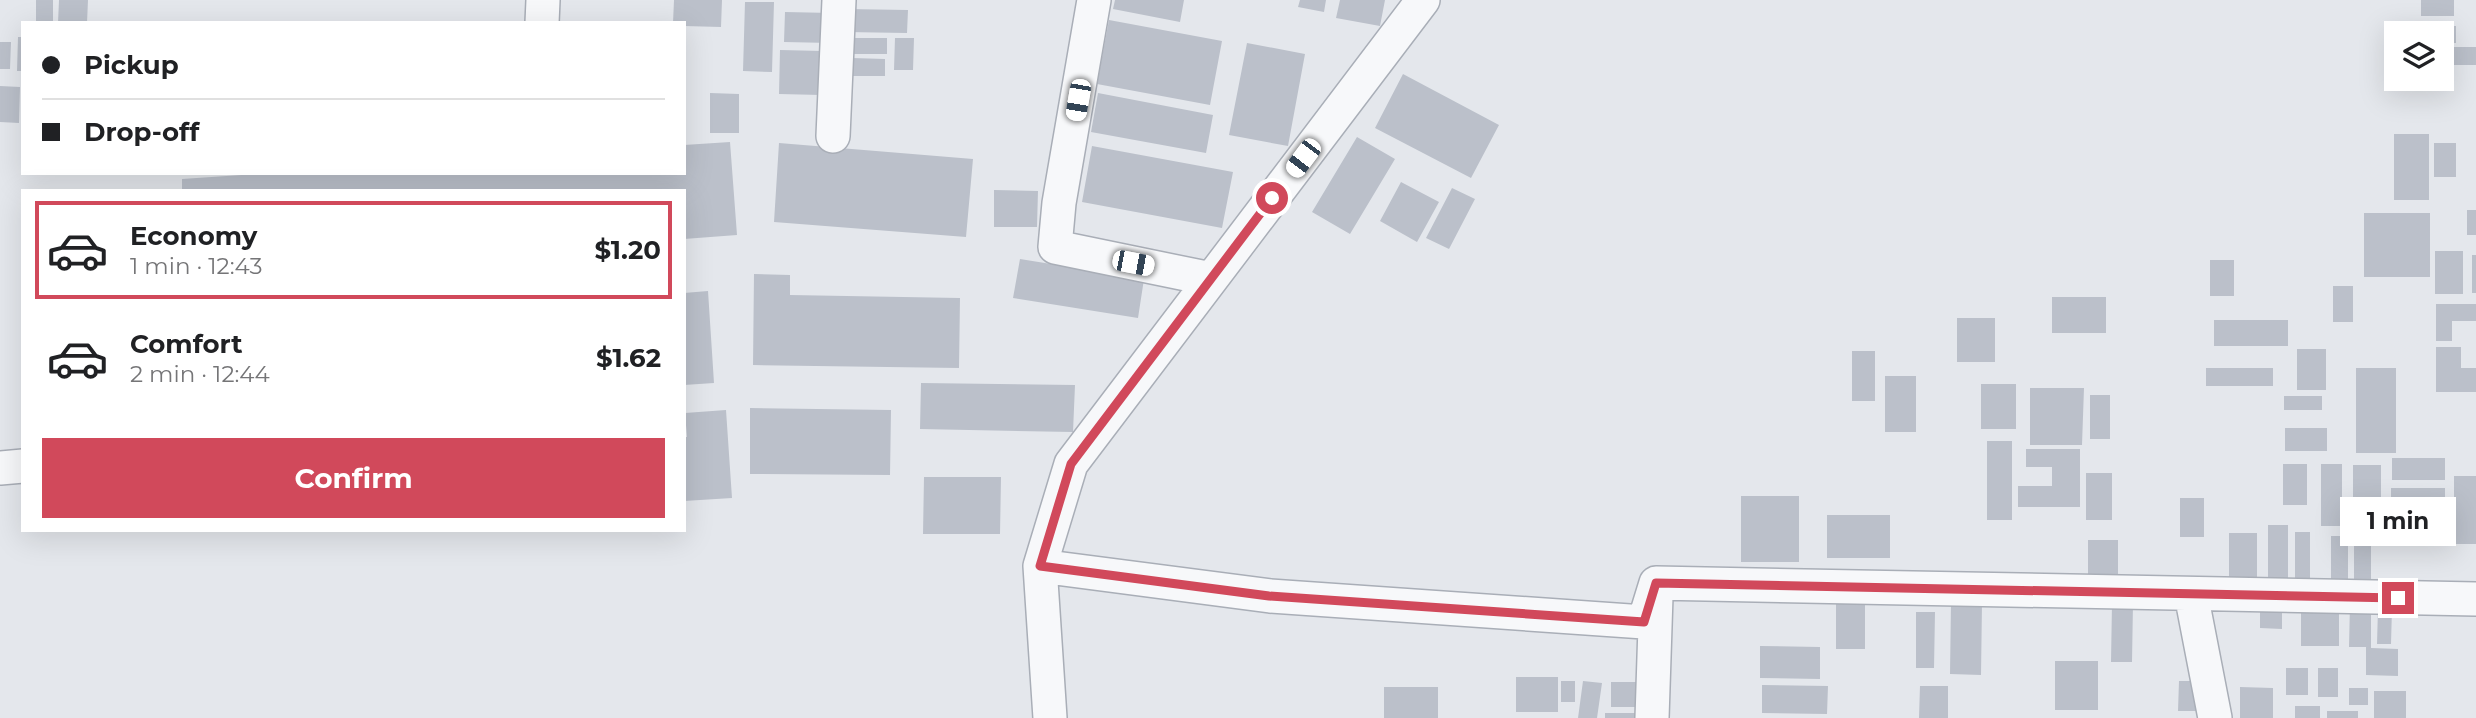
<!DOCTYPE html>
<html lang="en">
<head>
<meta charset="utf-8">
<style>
	:root { --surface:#fff; --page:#f6f6f6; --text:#202124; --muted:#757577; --line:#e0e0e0; --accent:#d1495b }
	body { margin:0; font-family:Montserrat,sans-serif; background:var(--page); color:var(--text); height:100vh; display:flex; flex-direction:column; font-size:26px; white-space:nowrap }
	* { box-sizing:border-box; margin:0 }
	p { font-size:23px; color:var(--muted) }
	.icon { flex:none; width:38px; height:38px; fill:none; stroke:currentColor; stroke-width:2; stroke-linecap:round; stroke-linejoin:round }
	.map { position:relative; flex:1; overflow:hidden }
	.sheet { position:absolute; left:21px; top:189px; width:665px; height:343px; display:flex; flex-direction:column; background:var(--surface); border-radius:0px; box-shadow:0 7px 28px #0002 }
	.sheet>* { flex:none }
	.top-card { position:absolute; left:21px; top:21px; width:665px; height:154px; border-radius:0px; box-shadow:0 7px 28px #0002; display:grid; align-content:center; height:154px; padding:0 21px; background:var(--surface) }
	.fabs { position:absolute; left:2384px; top:21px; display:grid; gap:14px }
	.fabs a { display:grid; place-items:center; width:70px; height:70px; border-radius:0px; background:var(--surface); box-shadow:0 7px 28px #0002; font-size:35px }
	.end { position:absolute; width:32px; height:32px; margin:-16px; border:9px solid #d1495b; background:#fff; box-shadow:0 0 0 4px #fff }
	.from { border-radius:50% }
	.bubble { position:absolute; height:49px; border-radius:0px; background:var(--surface); box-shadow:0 7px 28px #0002; font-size:23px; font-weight:700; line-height:49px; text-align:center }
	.car { position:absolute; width:21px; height:42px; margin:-21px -10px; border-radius:9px; box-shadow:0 0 5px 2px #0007; background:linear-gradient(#fff 24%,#345 0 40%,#fff 0 76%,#345 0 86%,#fff 0) }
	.top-card b { display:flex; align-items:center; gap:24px; height:66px; font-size:26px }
	.top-card b+b { border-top:2px solid var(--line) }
	.top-card i { width:18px; height:18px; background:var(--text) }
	ul { padding:12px 0 0; list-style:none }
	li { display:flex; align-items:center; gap:21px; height:98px; margin:0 14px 10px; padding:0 7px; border:4px solid transparent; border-radius:0px }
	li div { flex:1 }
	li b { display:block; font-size:26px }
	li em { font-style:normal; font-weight:700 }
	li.selected { border-color:var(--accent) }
	li>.icon { width:63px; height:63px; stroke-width:1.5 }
	.cta { display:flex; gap:14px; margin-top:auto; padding:14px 21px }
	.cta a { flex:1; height:80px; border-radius:0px; background:var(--accent); color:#fff; font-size:28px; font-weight:700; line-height:80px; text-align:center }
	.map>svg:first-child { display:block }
	.building { fill:#bbc0ca }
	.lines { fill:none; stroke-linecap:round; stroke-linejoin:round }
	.minor-casing { stroke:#a9aeb7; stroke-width:36 }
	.minor { stroke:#f7f8fa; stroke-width:33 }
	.route { stroke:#d1495b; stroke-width:9 }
</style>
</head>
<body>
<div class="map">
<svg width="2476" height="718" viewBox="0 0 2476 718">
	<rect width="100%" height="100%" fill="#e4e7ec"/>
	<path class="building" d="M36,0h17v23h-17z
		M59,0h29l-1,23h-29z
		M674,0h48l-1,27 -37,-1v-3h-11z
		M1115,0h69l-4,22 -67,-13z
		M1300,0h26l-2,12 -26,-5z
		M1340,0h45l-5,26 -44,-8z
		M2421,0h33v16h-33z
		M745,2h29l-2,70 -29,-1z
		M846,9l62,1 -1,23 -62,-1z
		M785,12l47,1 -1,30 -47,-1z
		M1109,20l113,21 -12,64 -113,-21z
		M2418,26h38v17h-15v-10h-23z
		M18,37h5v34h-6z
		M849,38h38v16h-38z
		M895,38h19l-1,32h-19z
		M0,42h11l-1,27h-10z
		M1247,43l58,11 -17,92 -59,-11z
		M2441,47h35v18h-35z
		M780,50l42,1 -1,44 -42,-1z
		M852,58l33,1v17h-34z
		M1403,74l96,51 -28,53 -96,-50z
		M0,86l20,1 -1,36 -19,-1z
		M710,93l29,1v39h-29z
		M1098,93l115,22 -7,38 -115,-21z
		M2394,134h35v66h-35z
		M1357,137l38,22 -45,75 -38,-22z
		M730,142l7,93 -53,4v-48h-502v-12l90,-6h412v-28z
		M779,143l194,16 -7,78 -192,-15z
		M2434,143h22v34h-22z
		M1092,146l141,26 -11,56 -140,-26z
		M1401,182l38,20 -22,40 -37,-21z
		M1452,188l23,11 -26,50 -23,-11z
		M994,190l44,1 -1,36h-43z
		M2467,210h9v25h-9z
		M2364,213h66v64h-66z
		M2435,251h28v43h-28z
		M2472,255h4v38h-4z
		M1020,259l124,20 -6,39 -125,-20z
		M2210,260h24v36h-24z
		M754,274l36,1v20l170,3 -1,70 -206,-3z
		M2333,286h20v36h-20z
		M708,291l6,92 -30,2v-92z
		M2052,297h54v36h-54z
		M2436,304h40v17h-24v20h-16z
		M1957,318h38v44h-38z
		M2214,320h74v26h-74z
		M2436,347h25v21h15v24h-40z
		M2297,349h29v41h-29z
		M1852,351h23v50h-23z
		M2206,368h67v18h-67z
		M2356,368h40v85h-40z
		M1885,376h31v56h-31z
		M921,383l154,2 -2,47 -153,-3z
		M1981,384h35v45h-35z
		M2030,388h54l-2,57h-52z
		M2090,395h20v44h-20z
		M2284,396h38v14h-38z
		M750,408l141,2 -1,65 -140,-1z
		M726,410l6,88 -48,3v-64h3l-2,-24z
		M2285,428h42v23h-42z
		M1987,441h25v79h-25z
		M2026,449h54v58h-62v-21h34v-19h-26z
		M2392,458h53v22h-53z
		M2283,464h24v41h-24z
		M2321,464h21v62h-21z
		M2353,465h28v52h-28z
		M2086,473h26v47h-26z
		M2454,476h22v68h-22z
		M924,477h77l-1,57h-77z
		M2391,488h54v32h-54z
		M1741,496h58v66h-58z
		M2180,498h24v39h-24z
		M1827,515h63v43h-63z
		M2268,525h20v66h-20z
		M2354,530h17v61h-17z
		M2295,532h15v52h-15z
		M2229,533h28v57h-28z
		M2331,536h17v55h-17z
		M2088,540h30v43h-30z
		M1836,599h29v50h-29z
		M1951,602l31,1 -1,72 -31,-1z
		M2112,603h21l-1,59h-21z
		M2301,603h38v43h-38z
		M2260,604h22v25l-22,-1z
		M2350,604h21v44l27,1v27l-32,-1v-28h-17z
		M2378,608h14l-1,36h-14z
		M1916,612h19l-1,56h-18z
		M1760,646l60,1v32l-60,-1z
		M2055,661h43v49h-43z
		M2286,668h22v27h-22z
		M2318,668h20v29h-20z
		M1516,677h42v35h-42z
		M1561,681h14v21h-14z
		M1583,681l19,2 -5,35h-19z
		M2179,681h23l-1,30h-23z
		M1611,682h38v25h-38z
		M1762,685l66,1 -1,28 -65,-1z
		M1920,686h28v32h-29z
		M1384,687h54v31h-54z
		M2240,687l33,1v30h-33z
		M2349,688h19v17h-19z
		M2374,691h32v27h-32z
		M2295,706h25v12h-25z
		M2327,711h31v7h-31z
		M1605,713h46v5h-46z"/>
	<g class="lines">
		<g class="minor-casing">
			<path id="minor" d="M1094,0l-35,203 -4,44 156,32
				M542,23l1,-23
				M833,136l6,-136
				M0,468l23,-2
				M1040,566l230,30 374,26 12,-39 820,16
				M2191,594l24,124
				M1050,718l-10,-152 31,-102 352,-464
				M1652,718l4,-122"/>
		</g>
		<use href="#minor" class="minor"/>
	</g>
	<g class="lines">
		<path class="route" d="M1272,198l-201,266 -31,102 229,30 375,26 12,-39 742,15"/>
	</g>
</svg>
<div class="fabs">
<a><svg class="icon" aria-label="layers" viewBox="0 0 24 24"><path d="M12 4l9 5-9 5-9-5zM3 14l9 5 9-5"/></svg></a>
</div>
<i class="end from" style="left:1272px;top:198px"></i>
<i class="end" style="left:2398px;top:598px"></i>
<div class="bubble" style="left:2340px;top:497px;width:116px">1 min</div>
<i class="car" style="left:1078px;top:100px;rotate:190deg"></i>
<i class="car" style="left:1303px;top:158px;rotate:217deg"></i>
<i class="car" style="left:1133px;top:263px;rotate:101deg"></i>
<div class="top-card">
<b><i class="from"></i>Pickup</b>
<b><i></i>Drop-off</b>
</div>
<section class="sheet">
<ul>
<li class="selected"><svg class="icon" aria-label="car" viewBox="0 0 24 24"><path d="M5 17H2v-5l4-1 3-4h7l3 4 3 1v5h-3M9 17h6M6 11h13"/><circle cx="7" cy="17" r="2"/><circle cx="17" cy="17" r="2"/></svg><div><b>Economy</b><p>1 min · 12:43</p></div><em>$1.20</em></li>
<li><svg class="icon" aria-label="car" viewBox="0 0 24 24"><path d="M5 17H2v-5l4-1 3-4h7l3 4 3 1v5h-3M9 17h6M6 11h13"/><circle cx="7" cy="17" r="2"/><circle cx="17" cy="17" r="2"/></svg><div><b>Comfort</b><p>2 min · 12:44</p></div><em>$1.62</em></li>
</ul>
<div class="cta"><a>Confirm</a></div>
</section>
</div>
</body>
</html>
